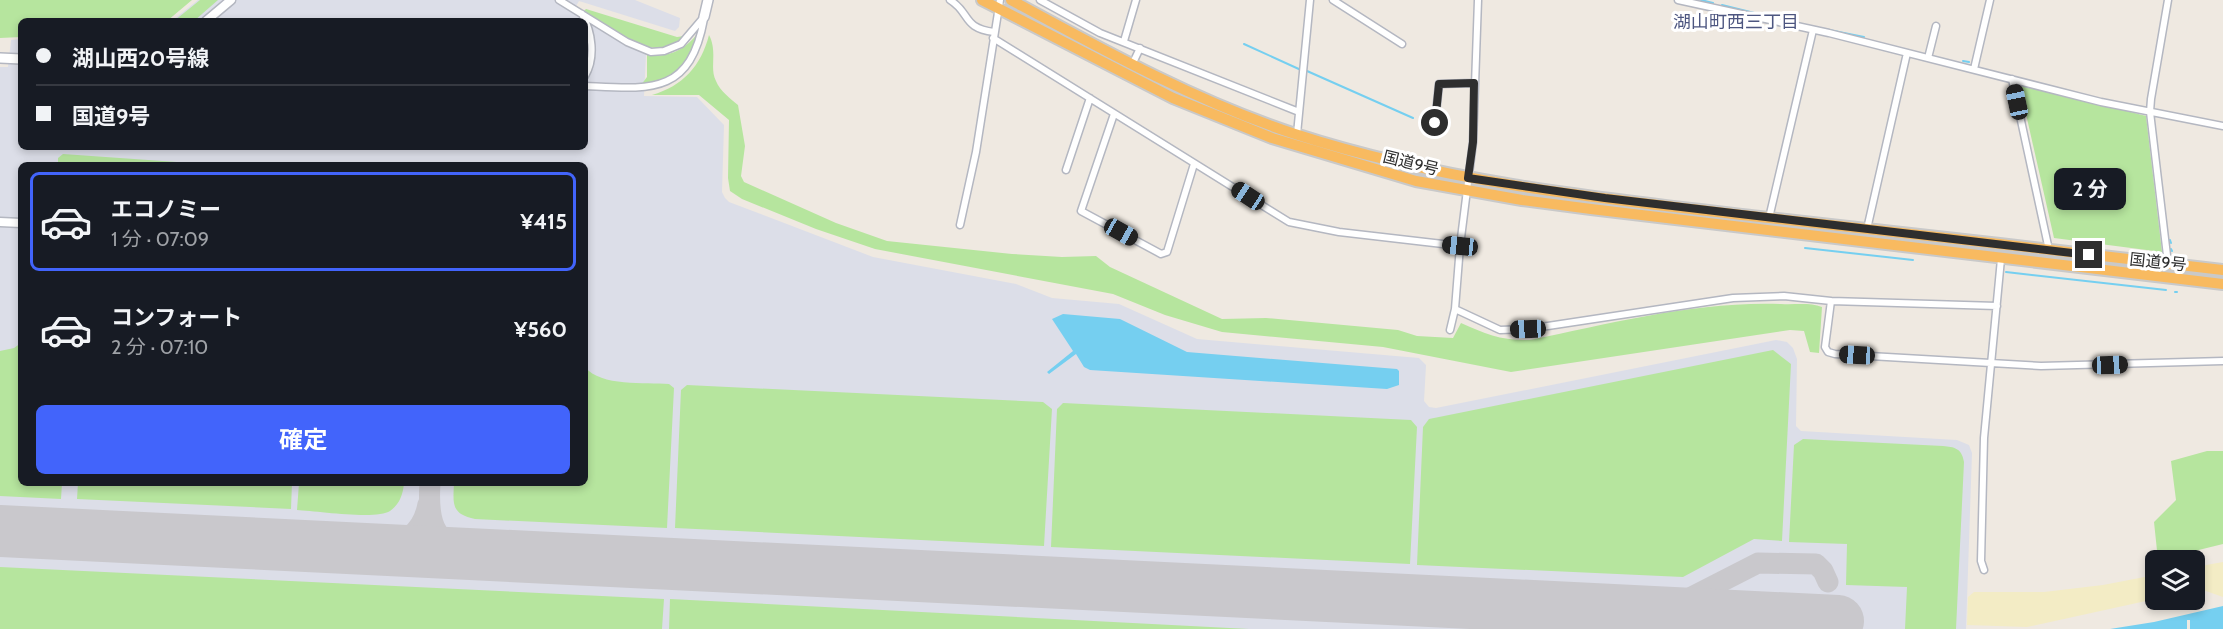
<!DOCTYPE html>
<html lang="ja">
<head>
<meta charset="utf-8">
<style>
	:root { --surface:#171b24; --page:#20242c; --text:#f1f3f6; --muted:#9ea1a6; --line:#363941; --accent:#4264fb }
	body { margin:0; font-family:Cabin,"Noto Sans JP",sans-serif; background:var(--page); color:var(--text); height:100vh; display:flex; flex-direction:column; font-size:22px; white-space:nowrap }
	* { box-sizing:border-box; margin:0 }
	p { font-size:20px; color:var(--muted) }
	.icon { flex:none; width:33px; height:33px; fill:none; stroke:currentColor; stroke-width:2; stroke-linecap:round; stroke-linejoin:round }
	.map { position:relative; flex:1; overflow:hidden }
	.details { position:absolute; left:18px; top:162px; width:570px; height:324px; display:flex; flex-direction:column; background:var(--surface); border-radius:9px; box-shadow:0 3px 9px #0003 }
	.details>* { flex:none }
	.hud { position:absolute; left:18px; top:18px; width:570px; height:132px; border-radius:9px; box-shadow:0 3px 9px #0003; display:grid; align-content:center; height:132px; padding:0 18px; background:var(--surface) }
	.fabs { position:absolute; left:2145px; top:550px; display:grid; gap:12px }
	.fabs a { display:grid; place-items:center; width:60px; height:60px; border-radius:9px; background:var(--surface); box-shadow:0 3px 9px #0003; font-size:30px }
	.end { position:absolute; width:27px; height:27px; margin:-14px; border:8px solid #2e2e2e; background:#fff; box-shadow:0 0 0 3px #fff }
	.from { border-radius:50% }
	.bubble { position:absolute; height:42px; border-radius:9px; background:var(--surface); box-shadow:0 3px 9px #0003; font-size:20px; font-weight:700; line-height:42px; text-align:center }
	.car { position:absolute; width:18px; height:36px; margin:-18px -9px; border-radius:8px; box-shadow:0 0 4px 2px #0007; background:linear-gradient(#222 24%,#8ab4d8 0 40%,#222 0 76%,#8ab4d8 0 86%,#222 0) }
	.hud b { display:flex; align-items:center; gap:21px; height:57px; font-size:22px }
	.hud b+b { border-top:2px solid var(--line) }
	.hud i { width:15px; height:15px; background:var(--text) }
	ul { padding:10px 0 0; list-style:none }
	li { display:flex; align-items:center; gap:18px; height:99px; margin:0 12px 9px; padding:0 6px; border:3px solid transparent; border-radius:9px }
	li div { flex:1 }
	li b { display:block; font-size:22px }
	li em { font-style:normal; font-weight:700 }
	li.active { border-color:var(--accent) }
	li>.icon { width:54px; height:54px; stroke-width:1.5 }
	.action { display:flex; gap:12px; margin-top:auto; padding:12px 18px }
	.action a { flex:1; height:69px; border-radius:9px; background:var(--accent); color:#fff; font-size:24px; font-weight:700; line-height:69px; text-align:center }
	.map>svg:first-child { display:block }
	.airport { fill:#dcdee8; fill-rule:evenodd }
	.green { fill:#b6e59e }
	.sand { fill:#f3ecc5 }
	.water { fill:#75cff0 }
	.lines { fill:none; stroke-linecap:round; stroke-linejoin:round }
	.stream { stroke:#75cff0; stroke-width:2 }
	.taxiway { stroke:#c9c8cc; stroke-width:21 }
	.runway { stroke:#c9c8cc; stroke-width:52 }
	.minor-casing { stroke:#b4b7c1; stroke-width:9 }
	.tertiary-casing { stroke:#b4b7c1; stroke-width:11 }
	.secondary-casing { stroke:#b4b7c1; stroke-width:12 }
	.trunk-casing { stroke:#c9c9c9; stroke-width:14 }
	.minor { stroke:#fff; stroke-width:6 }
	.tertiary { stroke:#fff; stroke-width:8 }
	.secondary { stroke:#fff; stroke-width:9 }
	.trunk { stroke:#f8ba60; stroke-width:10 }
	.route { stroke:#2e2e2e; stroke-width:8 }
	.labels { text-anchor:middle; dominant-baseline:central; stroke-width:6; stroke-linejoin:round; paint-order:stroke }
	.street-label { font-size:16px; fill:#2e2e2e; stroke:#fff }
	.neighbourhood-label { font-size:18px; fill:#4d5680; stroke:#fff }
</style>
</head>
<body>
<div class="map">
<svg width="2223" height="629" viewBox="0 0 2223 629">
	<rect width="100%" height="100%" fill="#efe9e1"/>
	<path class="airport" d="M198,0h437l45,18 -1,9 -4,4 -96,-30 -3,5 7,5 -4,6 48,29 19,8 -2,42 53,1 27,28 -2,67 3,6 4,4 144,55 143,27 36,14 67,6 78,35 222,19 7,7 -2,36 5,6 7,1 340,-68 11,2 6,6 4,11 -1,67 5,5 156,9 12,5 3,8 -6,176h-1966v-562h8l3,-27 10,-1v108h564v-126h-413zM21,165h564v318h-564z"/>
	<path class="green" d="M0,0h192l-25,21h-146v16l-21,1z
		M200,0h18l-24,21h-20z
		M586,9l91,28 7,-1c-9,15 -30,13 -45,9l-55,-34z
		M697,34l1,1c-13,33 -22,43 -57,50l6,-8v-23c20,5 38,-4 50,-20z
		M709,35c9,17 0,33 7,46 4,10 15,18 22,24l7,41 -4,30 3,6 92,41 51,18 125,13 50,3 34,-1 14,11 112,52 44,-1 132,12 19,6 36,2 8,-15c25,11 41,18 69,17 82,-17 167,-39 251,-36 14,1 28,-2 41,3l-3,46 -9,-1 -6,-21 -14,-1 -279,42 -128,-25 -161,-15 -57,-17 -52,-21 -238,-45 -59,-20 -74,-30 -12,-8 -2,-13 1,-58 -30,-25h-47c31,-9 49,-29 57,-60z
		M2019,83l127,33 16,136 -108,-14z
		M63,154l142,10 1,1h-148v-7z
		M21,343v140h41l-1,16 -61,-3v-145l14,-3z
		M1773,350l18,14 -9,177 -28,-2 -71,38 -266,-12 6,-138 6,-8z
		M585,367c16,20 60,15 84,17l5,4 -7,140 -192,-9c-24,-5 -22,-15 -21,-36h131z
		M687,385l356,17 9,7 -8,137 -369,-18 6,-138z
		M1063,403l348,17 6,7 -7,137 -359,-17 6,-138z
		M1803,439l140,7c11,1 19,2 21,16l-8,167h-51l2,-42 -61,-2 1,-41 -58,-2 5,-97z
		M2207,451h16v93l-65,16 -4,-38 22,-22 -5,-39z
		M78,483h214l-1,26 -214,-10z
		M299,483h105c-1,11 -4,21 -14,28 -13,9 -74,0 -93,-1z
		M0,567l664,32 -2,30h-662z
		M670,599l579,30h-580z"/>
	<path class="sand" d="M2223,562v35l-20,-7 -8,1v-24z
		M2155,575v24l-128,28 -60,-2 1,-28 6,-5h70l59,-7z"/>
	<path class="water" d="M1063,314l57,5 67,33 210,17 2,2v14l-12,4 -297,-19 -6,-3 -8,-13 -27,20 -2,-2 26,-21 -21,-32z
		M2223,606v23h-33v-9h-3v9h-77l44,-7z"/>
	<g class="lines">
		<path class="stream" d="M1701,0l12,3
			M1722,5l69,17
			M1814,27l50,10
			M1244,44l57,26
			M1963,61l6,1
			M1307,71l106,47
			M1301,122l1,-10
			M2170,240l1,3
			M1805,248l108,12
			M2171,249l1,2
			M2006,272l160,18
			M2175,292h2"/>
		<path class="taxiway" d="M430,483c-3,46 6,64 54,71
			M375,549c28,-3 48,-16 53,-45
			M1636,611l34,-3 88,-45 58,1 7,7 5,11"/>
		<path class="runway" d="M0,531l1838,90"/>
		<g class="minor-casing">
			<path id="minor" d="M559,0l68,42 24,10 13,-1 17,-7 23,-27
				M950,0c21,13 12,28 44,32
				M1040,0l60,33 199,79
				M1333,0l69,44
				M1678,0l151,33 272,69 122,24
				M582,14c10,18 14,43 3,62
				M993,38l296,184 50,10 121,14
				M1124,41l12,-41
				M1928,58l8,-32
				M1132,65l8,-17
				M1974,69l16,-69
				M2012,79l37,171
				M585,86c64,3 105,10 119,-67
				M1114,114l-33,97 80,43 6,-2 27,-88
				M1435,123l4,-39 35,-1
				M1297,134l13,-134
				M1066,170l24,-72
				M1769,218l44,-188
				M960,225l16,-73 24,-152
				M1867,229l40,-176
				M2168,264l-18,-152 1,-13 17,-99
				M1831,301l-6,46 3,5 7,2 206,12 182,-5
				M1455,309l45,21 28,-1 205,-31 51,-2 47,5 166,5
				M1450,330l5,-21 5,-63 13,-104 5,-142
				M1984,570l-3,-9 3,-123 17,-179"/>
		</g>
		<g class="tertiary-casing">
			<path id="tertiary" d="M206,21l25,-21
				M0,222l21,1"/>
		</g>
		<g class="secondary-casing">
			<path id="secondary" d="M704,17l4,-17
				M0,58l21,1"/>
		</g>
		<g class="trunk-casing">
			<path id="trunk" d="M982,0l191,98 99,40 144,43 106,19 69,9 632,75
				M1011,0c92,50 184,101 284,134 151,49 308,65 465,83 154,17 309,35 463,53"/>
		</g>
		<use href="#minor" class="minor"/>
		<use href="#tertiary" class="tertiary"/>
		<use href="#secondary" class="secondary"/>
		<use href="#trunk" class="trunk"/>
	</g>
	<g class="lines">
		<path class="route" d="M1435,123l4,-39 35,-1 -1,59 -5,36 137,20 484,57"/>
	</g>
	<g class="labels">
		<g class="street-label">
			<text transform="translate(1411 163) rotate(14)">国道9号</text>
			<text transform="translate(2158 262) rotate(6)">国道9号</text>
		</g>
		<g class="neighbourhood-label">
			<text x="1736" y="22">湖山町西三丁目</text>
		</g>
	</g>
</svg>
<div class="fabs">
<a><svg class="icon" aria-label="layers" viewBox="0 0 24 24"><path d="M12 4l9 5-9 5-9-5zM3 14l9 5 9-5"/></svg></a>
</div>
<i class="end from" style="left:1435px;top:123px"></i>
<i class="end" style="left:2089px;top:255px"></i>
<div class="bubble" style="left:2054px;top:168px;width:72px">2 分</div>
<i class="car" style="left:2017px;top:102px;rotate:348deg"></i>
<i class="car" style="left:1248px;top:196px;rotate:303deg"></i>
<i class="car" style="left:1121px;top:232px;rotate:119deg"></i>
<i class="car" style="left:1460px;top:246px;rotate:276deg"></i>
<i class="car" style="left:1528px;top:329px;rotate:268deg"></i>
<i class="car" style="left:1857px;top:355px;rotate:273deg"></i>
<i class="car" style="left:2110px;top:365px;rotate:88deg"></i>
<div class="hud">
<b><i class="from"></i>湖山西20号線</b>
<b><i></i>国道9号</b>
</div>
<section class="details">
<ul>
<li class="active"><svg class="icon" aria-label="car" viewBox="0 0 24 24"><path d="M5 17H2v-5l4-1 3-4h7l3 4 3 1v5h-3M9 17h6M6 11h13"/><circle cx="7" cy="17" r="2"/><circle cx="17" cy="17" r="2"/></svg><div><b>エコノミー</b><p>1 分 · 07:09</p></div><em>¥415</em></li>
<li><svg class="icon" aria-label="car" viewBox="0 0 24 24"><path d="M5 17H2v-5l4-1 3-4h7l3 4 3 1v5h-3M9 17h6M6 11h13"/><circle cx="7" cy="17" r="2"/><circle cx="17" cy="17" r="2"/></svg><div><b>コンフォート</b><p>2 分 · 07:10</p></div><em>¥560</em></li>
</ul>
<div class="action"><a>確定</a></div>
</section>
</div>
</body>
</html>
